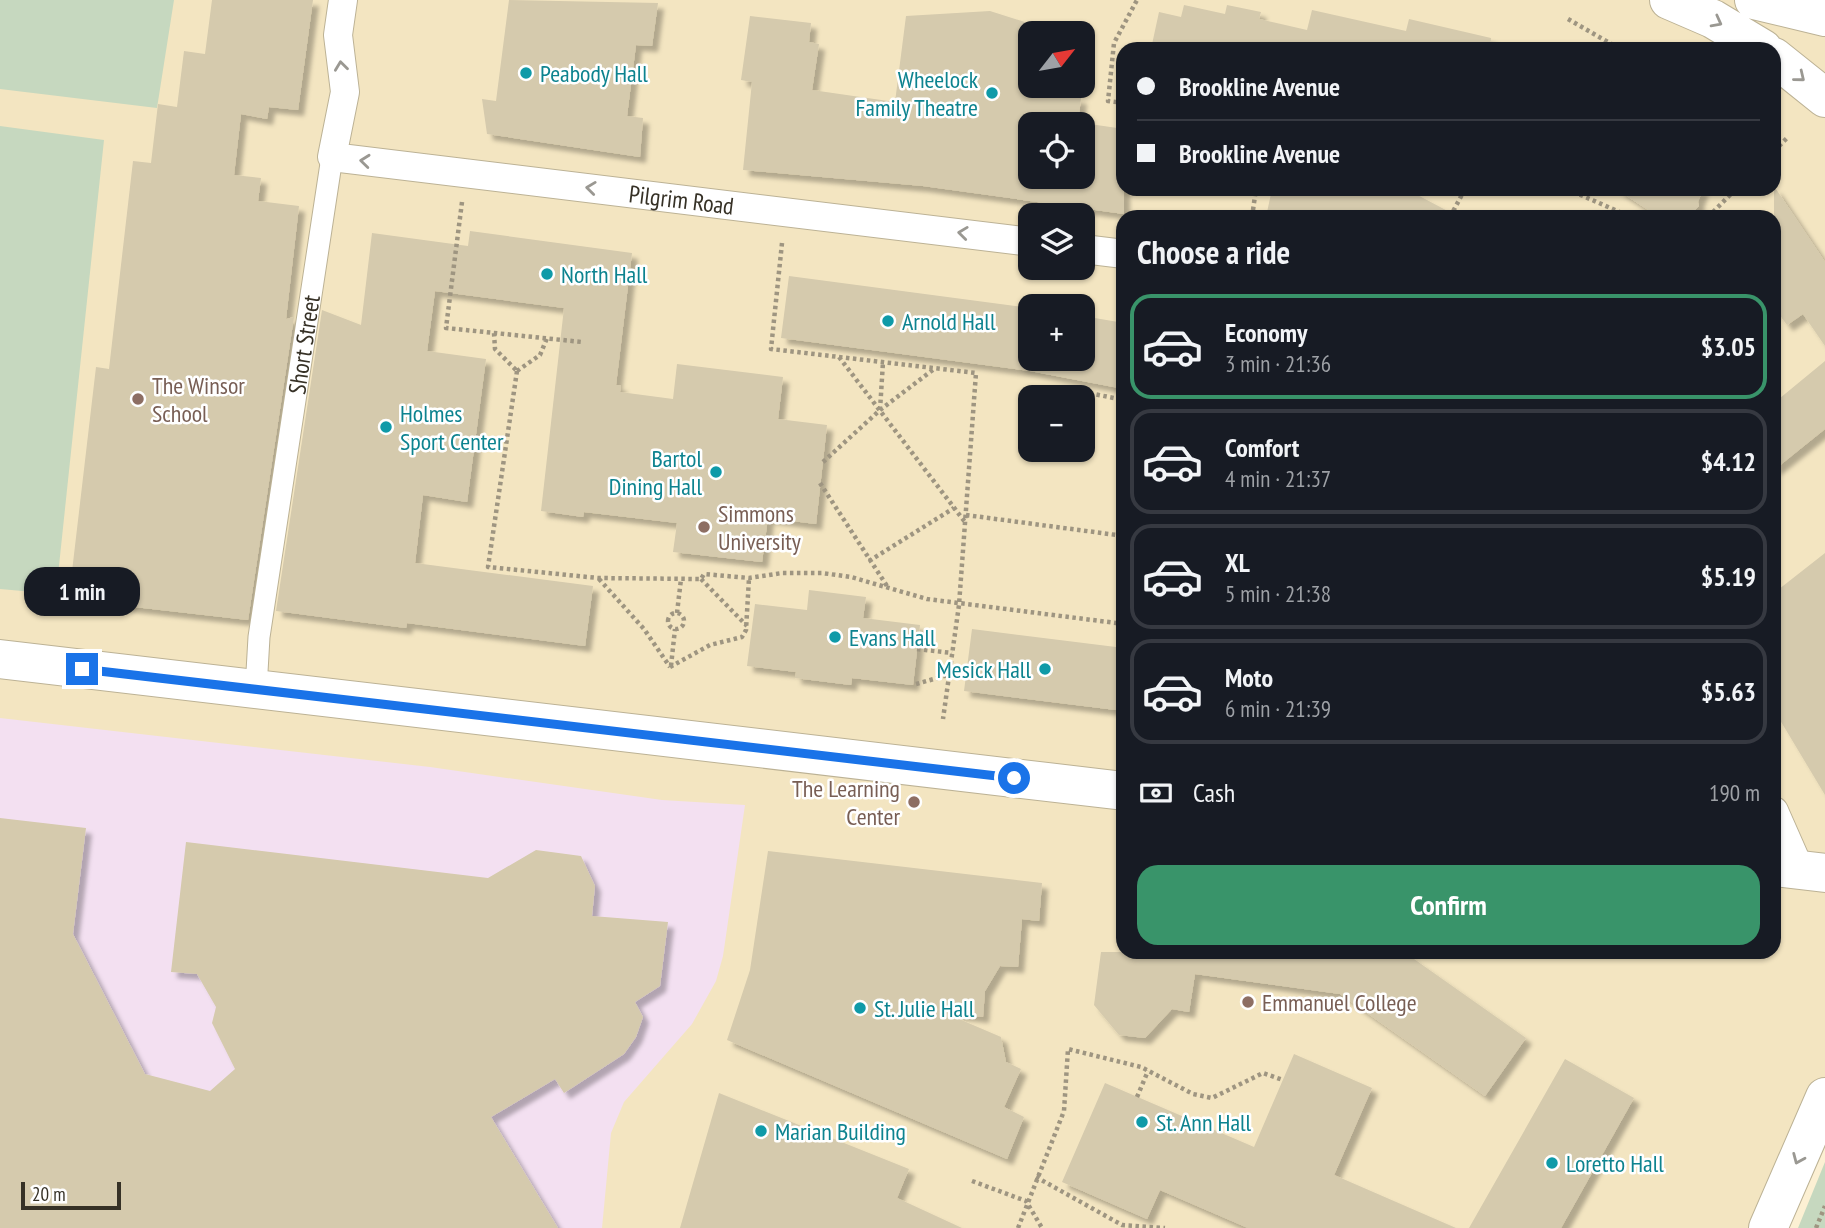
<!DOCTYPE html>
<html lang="en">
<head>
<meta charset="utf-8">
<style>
	:root { --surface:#171b24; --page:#242831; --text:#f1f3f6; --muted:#9ea1a6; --line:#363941; --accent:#39946a }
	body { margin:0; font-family:"PT Sans Narrow",sans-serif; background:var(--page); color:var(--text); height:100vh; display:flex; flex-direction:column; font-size:26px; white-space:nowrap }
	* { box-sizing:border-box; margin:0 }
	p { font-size:23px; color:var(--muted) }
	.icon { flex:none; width:38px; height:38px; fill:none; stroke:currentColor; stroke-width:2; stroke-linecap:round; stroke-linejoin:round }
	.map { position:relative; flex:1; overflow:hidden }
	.sheet { position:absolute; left:1116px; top:210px; width:665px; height:749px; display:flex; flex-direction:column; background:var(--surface); border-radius:21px; box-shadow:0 2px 5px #0004 }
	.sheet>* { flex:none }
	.hud { position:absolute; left:1116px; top:42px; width:665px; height:154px; border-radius:21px; box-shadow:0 2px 5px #0004; display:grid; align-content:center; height:154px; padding:0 21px; background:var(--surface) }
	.needle { width:46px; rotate:59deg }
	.fabs { position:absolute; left:1018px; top:21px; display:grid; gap:14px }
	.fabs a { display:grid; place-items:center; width:77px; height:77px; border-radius:14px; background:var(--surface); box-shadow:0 2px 5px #0004; font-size:35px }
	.scale { position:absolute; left:21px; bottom:18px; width:100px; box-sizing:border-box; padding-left:7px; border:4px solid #363126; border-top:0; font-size:19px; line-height:24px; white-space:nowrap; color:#363126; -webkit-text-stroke:5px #fff; paint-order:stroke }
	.end { position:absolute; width:32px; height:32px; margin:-16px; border:9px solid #1a73e8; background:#fff; box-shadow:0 0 0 4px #fff }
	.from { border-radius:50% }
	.bubble { position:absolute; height:49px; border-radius:21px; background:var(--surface); box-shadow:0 2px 5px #0004; font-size:23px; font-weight:700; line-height:49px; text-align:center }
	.hud b { display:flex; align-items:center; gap:24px; height:66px; font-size:26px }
	.hud b+b { border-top:2px solid var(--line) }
	.hud i { width:18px; height:18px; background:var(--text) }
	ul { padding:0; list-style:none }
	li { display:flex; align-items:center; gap:21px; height:105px; margin:0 14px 10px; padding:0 7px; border:4px solid var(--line); border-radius:21px }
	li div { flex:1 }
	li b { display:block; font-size:26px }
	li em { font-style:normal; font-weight:700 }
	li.on { border-color:var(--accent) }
	li>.icon { width:63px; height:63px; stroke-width:1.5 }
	h2 { padding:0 21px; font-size:32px; line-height:84px }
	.pay { display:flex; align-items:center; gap:18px; height:77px; padding:0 21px; font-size:26px }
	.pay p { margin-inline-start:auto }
	.primary-button { display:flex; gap:14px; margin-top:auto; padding:14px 21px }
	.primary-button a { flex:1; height:80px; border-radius:21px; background:var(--accent); color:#fff; font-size:28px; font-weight:700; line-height:80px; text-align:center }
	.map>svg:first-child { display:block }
	.built { fill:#f3e5c1; fill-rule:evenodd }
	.medical { fill:#f3e0f1 }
	.green { fill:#c6d8bf }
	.building { fill:#d5caad; filter:url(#shadow) }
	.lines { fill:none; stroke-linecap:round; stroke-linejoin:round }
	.pedestrian-casing { stroke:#bcb295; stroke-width:23 }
	.minor-casing { stroke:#bcb295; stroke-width:30 }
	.primary-casing { stroke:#bcb295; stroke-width:40 }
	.trunk-casing { stroke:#bcb295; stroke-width:40 }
	.path { stroke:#9e9581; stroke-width:4.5; stroke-dasharray:3.5 3.5; stroke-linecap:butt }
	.pedestrian { stroke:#fff; stroke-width:21 }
	.minor { stroke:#fff; stroke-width:28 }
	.primary { stroke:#fff; stroke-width:38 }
	.trunk { stroke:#fff; stroke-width:38 }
	.oneway { stroke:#9a9892 }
	.route { stroke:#1a73e8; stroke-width:9 }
	.culture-dot { fill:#0f9aa8; stroke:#fff; stroke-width:2.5 }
	.education-dot { fill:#8d6e63; stroke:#fff; stroke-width:2.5 }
	.labels { text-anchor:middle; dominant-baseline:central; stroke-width:5; stroke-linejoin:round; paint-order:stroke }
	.culture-label { font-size:24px; fill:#0d838f; stroke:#fff; text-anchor:start }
	.street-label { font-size:24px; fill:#363126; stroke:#fff }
	.education-label { font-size:24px; fill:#785e54; stroke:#fff; text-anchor:start }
</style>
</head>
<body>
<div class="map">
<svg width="1825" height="1228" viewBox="0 0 1825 1228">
	<defs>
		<filter id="shadow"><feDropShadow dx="6" dy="6" stdDeviation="2" flood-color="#0004"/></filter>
	</defs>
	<rect width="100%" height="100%" fill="#fcf0d3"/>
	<path class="built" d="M0,0h1825v1097l-57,131h-1768zM1031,33h52v53h-52zM1124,49h650v140h-650zM1031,124h52v53h-52zM1031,215h52v53h-52zM1124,217h650v735h-650zM1031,306h52v53h-52zM1031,397h52v53h-52z"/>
	<path class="medical" d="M0,718l430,49 232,33 83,5 -22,151 -7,25 -24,43 -68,78 -13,31 -9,95h-602z"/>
	<path class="green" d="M0,0h174l-17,108 -157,-19z
		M0,126l104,14 -48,454 -56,-5z
		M1825,1162v66h-27z"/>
	<path class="building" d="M212,0h101l-15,110 -29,-3 -2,12 -26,-5 -7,61 27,3 -3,23 41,5 -13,113 8,-2 -46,303 -140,-16 2,-19 -39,-5 25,-213 13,2 24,-208 18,2 7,-59 19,3 7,-56 21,3z
		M509,0l149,3 -6,43 -16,-1 -9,71 16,2 -3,39 -153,-23 -5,-35 14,2z
		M1184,5l41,9 2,-9 34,7 -2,7 48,11 5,-20 94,21 3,-12 82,19 -1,11h-339l8,-37 22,5z
		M990,11l41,13v62h21l-1,9 30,3 -3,26h-47v53h52v-54l41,6v85l-201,-28 -180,-16 9,-88 -11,-2 9,-64 61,7 -2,19 10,2 -7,46 83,12 11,-86z
		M1774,186l51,76v84l-22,-32 -16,11 -13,-18z
		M1272,189h134l53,28h-193z
		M1616,189h87l-5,13 1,4 -11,11h-29z
		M470,231l162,22 -16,132h5l-1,7 53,7 4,-35 106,13 -5,42 49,6 -11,99 -48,-6 -6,44 -89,-10 4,-29 -93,-11 -1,5 -42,-6 23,-203 -129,-17 -8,60 59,8 -19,143 -44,-7 -8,68 178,23 -8,60 -178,-23 -1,5 -130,-17 46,-301 39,15 11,-92 96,13z
		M789,276l242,32v51h52v-43l41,7v66l-94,-18 -249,-33z
		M1825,361v68l-51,41v-67z
		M1825,553v242l-51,-85v-117z
		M809,590l57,7 -3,21 57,7 -7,60 -61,-7 -1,7 -56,-7 1,-6 -49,-6 8,-62 52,6z
		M972,629l152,19v63l-160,-20z
		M0,818l86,10 -13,106 72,140 65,17 25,-22 -23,-46 4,-16 -19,-33 -26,-2 15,-130 302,36 48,-28 45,6 14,30 -3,30 76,6 -8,64 -25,16 8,15 -7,20 -12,17 -60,39 -9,-14 -64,38 67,111h-558z
		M768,851l274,32 -3,38 -17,-2 -4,48 -18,-1 -15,25 -2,26 -38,-4 56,24 5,25 15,7 -17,38 20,10 -17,42 -280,-119 23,-70z
		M1101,952h303l122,86 -41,58 -145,-102 -145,-20 -6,38 -17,-3 -27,29 -26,-3 -25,-30z
		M1294,1054l78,34 -38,87 122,53h-208l-88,-38 -13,29 -85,-37 43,-99 149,64z
		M1565,1059l69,39 -73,130h-92z
		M719,1093l190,76 -12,29 65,30h-282z"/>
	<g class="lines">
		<g class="pedestrian-casing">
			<g id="pedestrian">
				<path id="s1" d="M256,689l3,-52 73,-480"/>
			</g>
		</g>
		<g class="minor-casing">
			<g id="minor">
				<path id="s2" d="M343,0l-5,35 7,57 -13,65 699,85"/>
				<path d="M1083,249l41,5"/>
				<path d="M1774,811l26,59"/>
			</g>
		</g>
		<g class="primary-casing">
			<path id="primary" d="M1768,1228l57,-131"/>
		</g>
		<g class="trunk-casing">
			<path id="trunk" d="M1669,0l44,19 50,30
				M1754,0l71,17
				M1774,57l51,41
				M0,659l1124,132
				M1774,867l51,6"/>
		</g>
		<path class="path" d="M1568,19l52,30
			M1124,103l-16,-2 6,-58 23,-43
			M1774,151l13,-13
			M1567,189l64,28
			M462,202l-16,126 136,14
			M1252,217l4,-28
			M1450,217l15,-28
			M1708,217l28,-28
			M782,243l-11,106 205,24 -17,232 -16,114
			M494,333l1,16 22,22
			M839,357l126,165
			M517,371l-29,196 110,11 103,1 3,-5 45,4 33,-5h40l29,4 76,22 197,25
			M517,371l23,-16 7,-17
			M1069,389l55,11
			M880,410l3,-48
			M823,462l57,-52 54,-41
			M820,483l67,103
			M966,515l158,21
			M869,561l85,-53
			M599,579l45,50 26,38
			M701,579l46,47
			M668 621a8 8 0 1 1 16 0a8 8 0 1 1-16 0Z
			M677,613l4,-34
			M917,649l35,4
			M671,666l4,-37
			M670,667l40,-22 32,-8 4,-7 3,-52
			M916,684l32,-9
			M1137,1097l11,-26
			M1036,1177l86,48 43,3
			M972,1181l54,20 16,27
			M1018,1228l46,-117 4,-62 73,18 52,27 19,4 51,-25 20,7
			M1816,1228l9,-22"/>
		<use href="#pedestrian" class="pedestrian"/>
		<use href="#minor" class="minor"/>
		<use href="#primary" class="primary"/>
		<use href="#trunk" class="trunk"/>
	</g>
	<defs><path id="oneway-chevron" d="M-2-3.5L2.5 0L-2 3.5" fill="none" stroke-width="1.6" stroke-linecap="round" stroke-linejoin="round" transform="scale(1.75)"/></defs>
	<g class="oneway">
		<use href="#oneway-chevron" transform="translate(1717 22) rotate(28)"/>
		<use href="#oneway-chevron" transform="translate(341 66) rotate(-97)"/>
		<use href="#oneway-chevron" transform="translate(1800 77) rotate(39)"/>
		<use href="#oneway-chevron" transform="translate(365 161) rotate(-174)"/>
		<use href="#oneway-chevron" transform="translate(591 188) rotate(-173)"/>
		<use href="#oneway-chevron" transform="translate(963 233) rotate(-173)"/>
		<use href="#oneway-chevron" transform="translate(1798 1159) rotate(113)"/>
	</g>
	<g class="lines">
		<path class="route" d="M82,669l932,109"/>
	</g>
	<g class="culture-dot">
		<circle cx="526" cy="73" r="7"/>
		<circle cx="992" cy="93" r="7"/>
		<circle cx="547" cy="274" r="7"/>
		<circle cx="888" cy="321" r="7"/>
		<circle cx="386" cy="427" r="7"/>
		<circle cx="716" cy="472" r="7"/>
		<circle cx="835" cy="637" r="7"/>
		<circle cx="1045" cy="669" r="7"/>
		<circle cx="860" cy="1008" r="7"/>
		<circle cx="1142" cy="1122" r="7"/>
		<circle cx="761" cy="1131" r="7"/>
		<circle cx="1552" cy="1163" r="7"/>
	</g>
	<g class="education-dot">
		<circle cx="138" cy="399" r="7"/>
		<circle cx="704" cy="527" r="7"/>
		<circle cx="914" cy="802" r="7"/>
		<circle cx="1248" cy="1002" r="7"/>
	</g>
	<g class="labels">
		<g class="culture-label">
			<text x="540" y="73">Peabody Hall</text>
			<text x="978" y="79" text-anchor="end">Wheelock<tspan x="978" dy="28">Family Theatre</tspan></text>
			<text x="561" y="274">North Hall</text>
			<text x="902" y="321">Arnold Hall</text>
			<text x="400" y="413">Holmes<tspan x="400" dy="28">Sport Center</tspan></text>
			<text x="702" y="458" text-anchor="end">Bartol<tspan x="702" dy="28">Dining Hall</tspan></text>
			<text x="849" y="637">Evans Hall</text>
			<text x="1031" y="669" text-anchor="end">Mesick Hall</text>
			<text x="874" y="1008">St. Julie Hall</text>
			<text x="1156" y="1122">St. Ann Hall</text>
			<text x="775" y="1131">Marian Building</text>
			<text x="1566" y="1163">Loretto Hall</text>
		</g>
		<g class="street-label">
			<text stroke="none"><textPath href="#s2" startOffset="511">Pilgrim Road</textPath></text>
			<text stroke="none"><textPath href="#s1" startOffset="348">Short Street</textPath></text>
		</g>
		<g class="education-label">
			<text x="152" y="385">The Winsor<tspan x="152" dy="28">School</tspan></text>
			<text x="718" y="513">Simmons<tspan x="718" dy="28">University</tspan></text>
			<text x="900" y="788" text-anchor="end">The Learning<tspan x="900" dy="28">Center</tspan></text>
			<text x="1262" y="1002">Emmanuel College</text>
		</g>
	</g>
</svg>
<div class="fabs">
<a><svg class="needle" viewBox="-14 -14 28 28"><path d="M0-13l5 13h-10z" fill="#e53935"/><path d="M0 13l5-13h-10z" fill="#9ea1a6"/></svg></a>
<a><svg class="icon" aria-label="locate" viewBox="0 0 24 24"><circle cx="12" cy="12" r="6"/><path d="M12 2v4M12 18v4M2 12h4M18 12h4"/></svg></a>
<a><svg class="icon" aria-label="layers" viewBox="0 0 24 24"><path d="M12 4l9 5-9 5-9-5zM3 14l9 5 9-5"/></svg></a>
<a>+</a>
<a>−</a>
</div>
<div class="scale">20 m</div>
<i class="end from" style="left:1014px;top:778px"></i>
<i class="end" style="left:82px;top:669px"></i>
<div class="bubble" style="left:24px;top:567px;width:116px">1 min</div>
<div class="hud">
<b><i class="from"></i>Brookline Avenue</b>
<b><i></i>Brookline Avenue</b>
</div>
<section class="sheet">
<h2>Choose a ride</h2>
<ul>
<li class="on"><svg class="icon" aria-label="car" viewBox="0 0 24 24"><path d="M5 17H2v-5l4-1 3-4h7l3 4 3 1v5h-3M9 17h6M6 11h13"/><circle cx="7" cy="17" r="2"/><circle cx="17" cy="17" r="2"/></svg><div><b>Economy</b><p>3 min · 21:36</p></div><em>$3.05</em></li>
<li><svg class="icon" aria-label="car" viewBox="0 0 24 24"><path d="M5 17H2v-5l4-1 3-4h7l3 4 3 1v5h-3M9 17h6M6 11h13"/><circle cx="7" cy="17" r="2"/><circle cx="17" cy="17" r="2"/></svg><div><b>Comfort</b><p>4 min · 21:37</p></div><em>$4.12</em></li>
<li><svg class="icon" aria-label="car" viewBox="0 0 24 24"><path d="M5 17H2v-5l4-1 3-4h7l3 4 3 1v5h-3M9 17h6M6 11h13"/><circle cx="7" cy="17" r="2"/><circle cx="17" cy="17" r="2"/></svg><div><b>XL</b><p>5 min · 21:38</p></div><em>$5.19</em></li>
<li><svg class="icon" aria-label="car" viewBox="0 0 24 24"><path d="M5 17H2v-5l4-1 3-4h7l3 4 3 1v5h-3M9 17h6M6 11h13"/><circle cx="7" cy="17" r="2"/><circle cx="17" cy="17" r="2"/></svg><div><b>Moto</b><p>6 min · 21:39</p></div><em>$5.63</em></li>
</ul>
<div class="pay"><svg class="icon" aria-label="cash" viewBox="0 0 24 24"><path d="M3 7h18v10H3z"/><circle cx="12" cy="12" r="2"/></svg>Cash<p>190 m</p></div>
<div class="primary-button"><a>Confirm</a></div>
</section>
</div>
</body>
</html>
